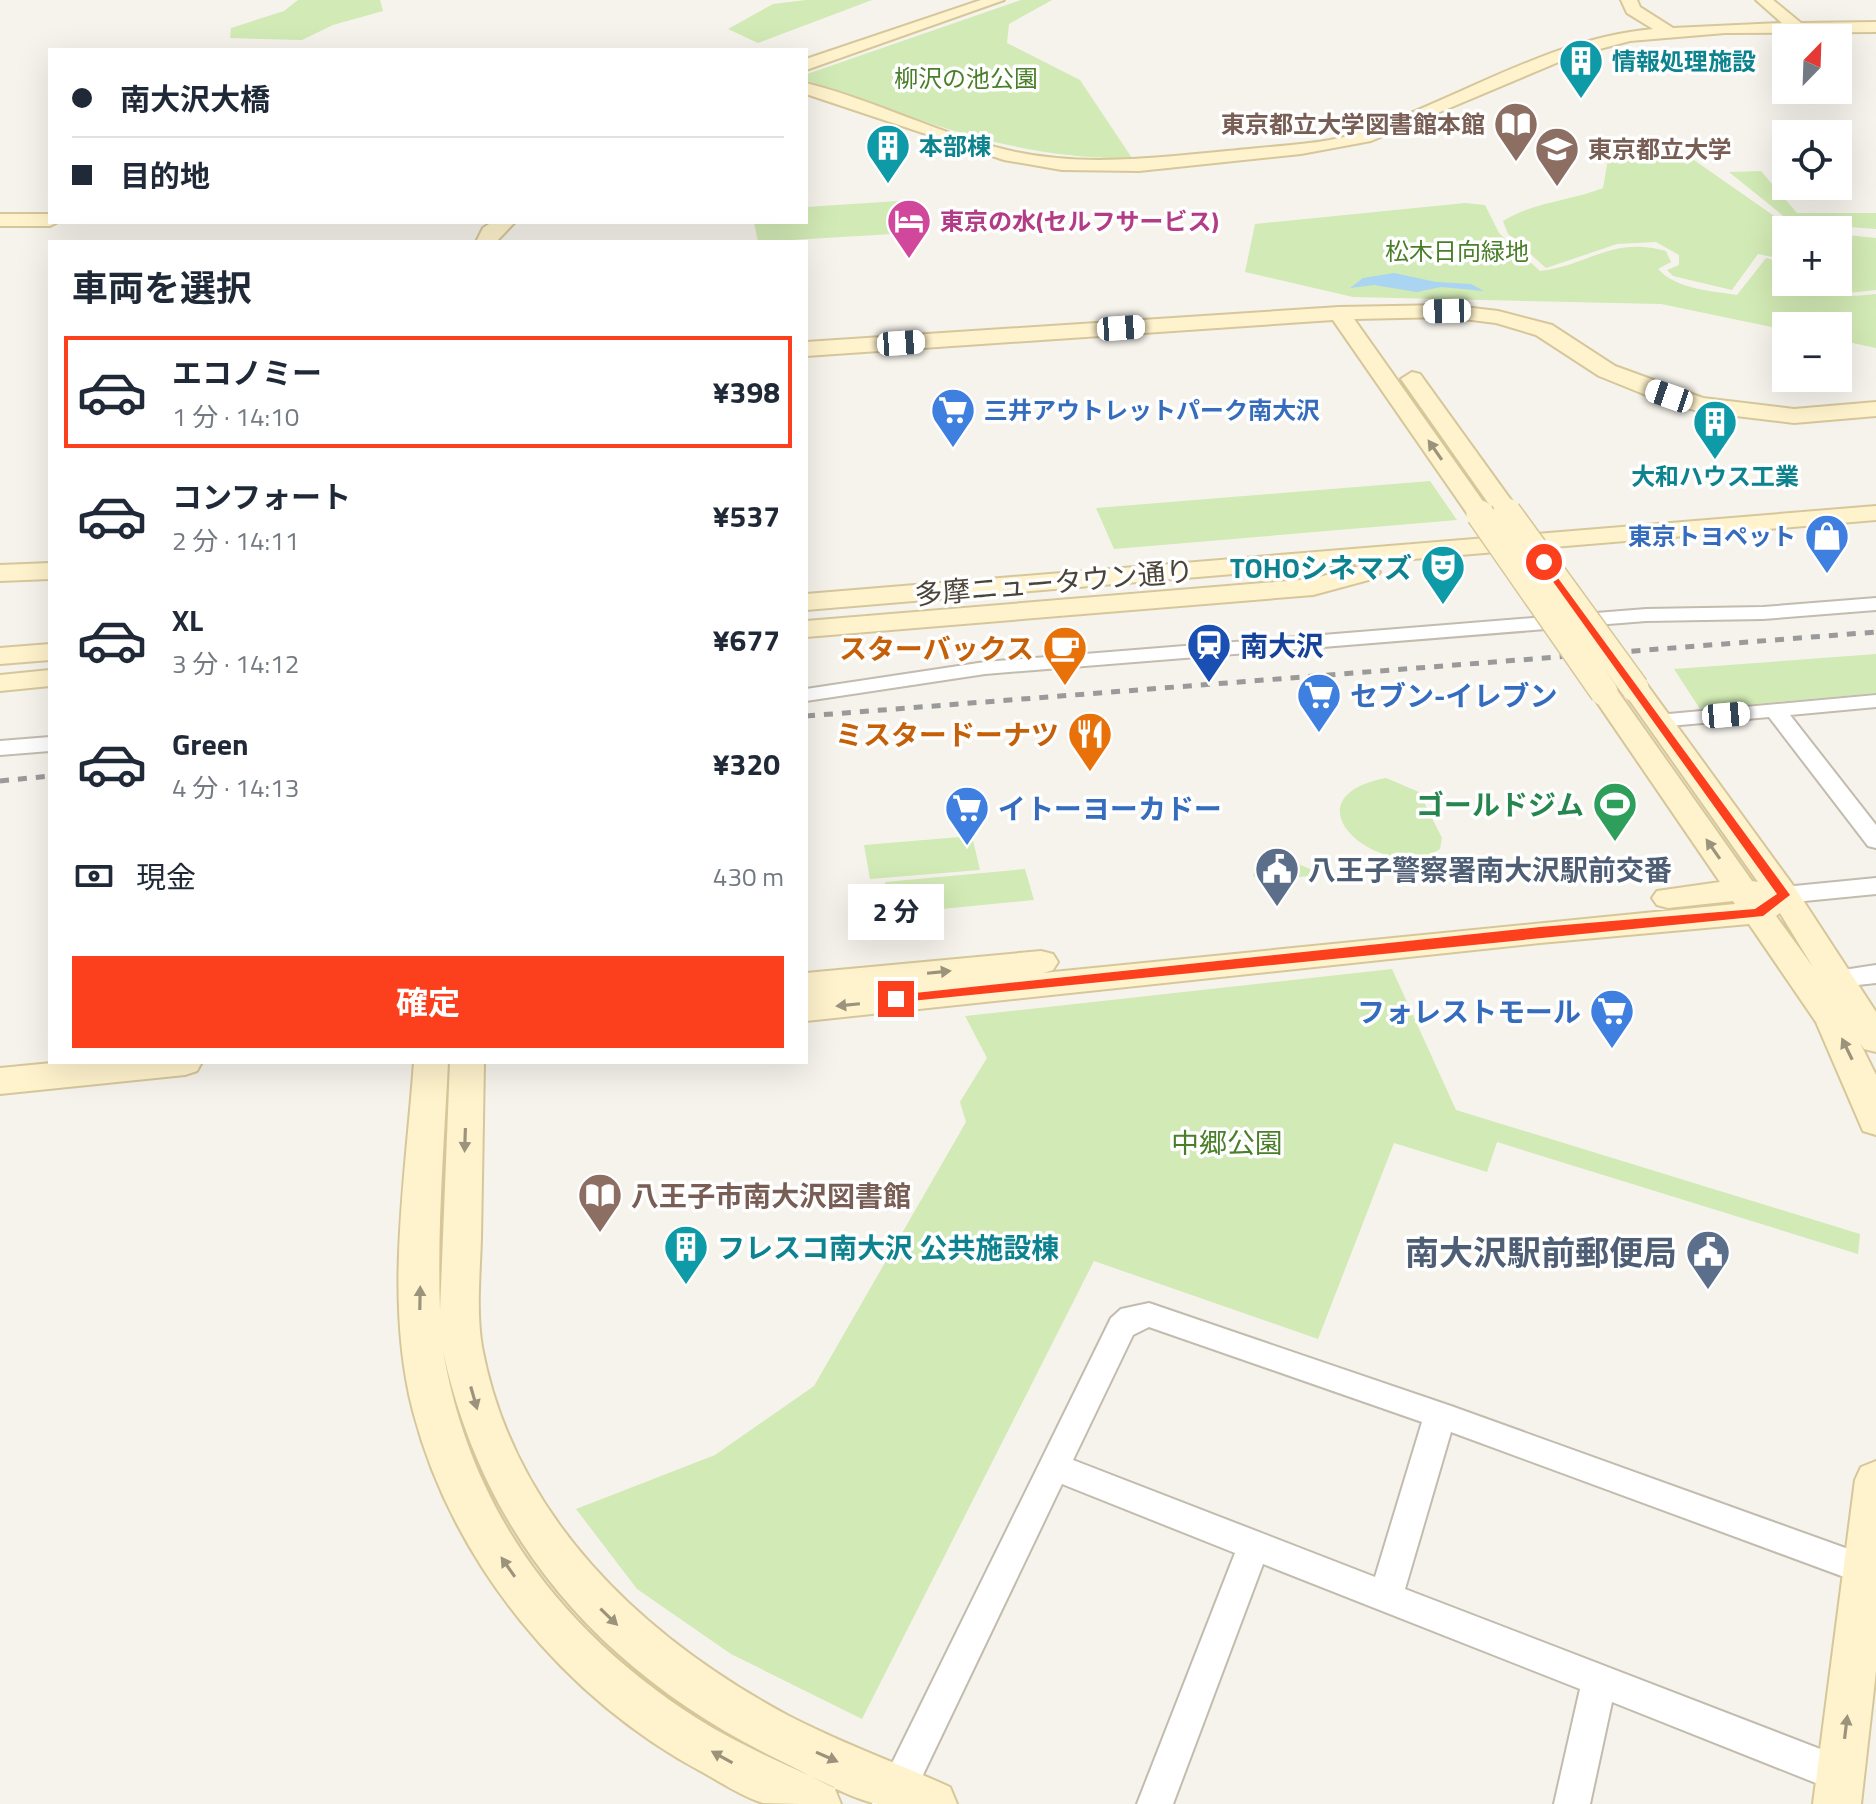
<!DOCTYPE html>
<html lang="ja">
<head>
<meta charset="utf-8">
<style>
	:root { --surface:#fff; --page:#f2f2f3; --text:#1f2937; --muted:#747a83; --line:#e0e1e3; --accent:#fc3f1d }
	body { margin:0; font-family:"Titillium Web","Noto Sans JP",sans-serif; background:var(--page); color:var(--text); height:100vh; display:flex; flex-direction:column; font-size:30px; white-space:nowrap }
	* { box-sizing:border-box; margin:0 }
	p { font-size:26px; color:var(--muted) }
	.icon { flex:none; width:44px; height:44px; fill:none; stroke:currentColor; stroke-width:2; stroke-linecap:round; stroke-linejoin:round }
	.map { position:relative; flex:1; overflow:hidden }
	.details { position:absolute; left:48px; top:240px; width:760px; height:824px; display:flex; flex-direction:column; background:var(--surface); border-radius:0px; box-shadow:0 8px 32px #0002 }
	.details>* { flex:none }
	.guide { position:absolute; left:48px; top:48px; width:760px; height:176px; border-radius:0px; box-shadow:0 8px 32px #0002; display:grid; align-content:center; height:176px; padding:0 24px; background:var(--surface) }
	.needle { width:52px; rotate:23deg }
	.controls { position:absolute; left:1772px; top:24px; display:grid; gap:16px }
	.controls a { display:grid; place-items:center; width:80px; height:80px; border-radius:0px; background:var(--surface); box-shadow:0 8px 32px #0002; font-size:40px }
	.end { position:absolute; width:36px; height:36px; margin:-18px; border:10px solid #fc3f1d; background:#fff; box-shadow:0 0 0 4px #fff }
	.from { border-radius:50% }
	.bubble { position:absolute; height:56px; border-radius:0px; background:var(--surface); box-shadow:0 8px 32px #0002; font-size:26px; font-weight:700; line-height:56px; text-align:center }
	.car { position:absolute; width:24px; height:48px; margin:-24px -12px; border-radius:10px; box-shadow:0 0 6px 2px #0007; background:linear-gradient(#fff 24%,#345 0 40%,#fff 0 76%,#345 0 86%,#fff 0) }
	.guide b { display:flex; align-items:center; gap:28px; height:76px; font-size:30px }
	.guide b+b { border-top:2px solid var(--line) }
	.guide i { width:20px; height:20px; background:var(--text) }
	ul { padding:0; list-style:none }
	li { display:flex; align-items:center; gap:24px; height:112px; margin:0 16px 12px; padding:0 8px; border:4px solid transparent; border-radius:0px }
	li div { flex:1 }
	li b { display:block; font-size:30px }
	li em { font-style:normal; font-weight:700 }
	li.current { border-color:var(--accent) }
	li>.icon { width:72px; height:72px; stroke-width:1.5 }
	h2 { padding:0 24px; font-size:36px; line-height:96px }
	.pay { display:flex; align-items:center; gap:20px; height:88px; padding:0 24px; font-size:30px }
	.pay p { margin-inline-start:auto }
	.action { display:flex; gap:16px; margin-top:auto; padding:16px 24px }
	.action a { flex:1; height:92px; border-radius:0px; background:var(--accent); color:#fff; font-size:32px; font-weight:700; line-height:92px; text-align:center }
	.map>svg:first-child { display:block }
	.green { fill:#d2eab5 }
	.water { fill:#a9d4f2 }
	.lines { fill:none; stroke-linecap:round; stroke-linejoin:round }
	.street-casing { stroke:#c2bbae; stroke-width:4 }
	.secondary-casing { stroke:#d6c79b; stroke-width:4 }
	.street { fill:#fff; fill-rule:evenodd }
	.secondary { fill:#fff3cd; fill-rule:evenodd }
	.rail { stroke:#9a9a9a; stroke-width:5; stroke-dasharray:9 9; stroke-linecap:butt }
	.secondary-bridge-casing { stroke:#d6c79b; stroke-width:30; stroke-linecap:butt }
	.secondary-bridge { stroke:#fff3cd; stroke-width:27 }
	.oneway { fill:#9c937c }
	.route { fill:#fc3f1d }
	.labels { text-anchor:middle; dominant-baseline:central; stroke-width:7; stroke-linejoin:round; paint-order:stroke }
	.far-culture-label { font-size:24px; font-weight:bold; fill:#0d838f; stroke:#fff; text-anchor:start }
	.far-park-label { font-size:24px; fill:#4a7f2a; stroke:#fff }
	.far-education-label { font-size:24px; font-weight:bold; fill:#785e54; stroke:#fff; text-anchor:end }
	.far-hotel-label { font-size:24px; font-weight:bold; fill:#b23c85; stroke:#fff; text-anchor:start }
	.far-shop-label { font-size:24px; font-weight:bold; fill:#366cbe; stroke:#fff; text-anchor:start }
	.culture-label { font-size:28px; font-weight:bold; fill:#0d838f; stroke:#fff; text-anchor:end }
	.street-label { font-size:28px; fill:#4b4439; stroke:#fff }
	.transit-label { font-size:28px; font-weight:bold; fill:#164399; stroke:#fff; text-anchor:start }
	.food-label { font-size:28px; font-weight:bold; fill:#c56008; stroke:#fff; text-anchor:end }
	.shop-label { font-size:28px; font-weight:bold; fill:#366cbe; stroke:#fff; text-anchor:start }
	.leisure-label { font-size:28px; font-weight:bold; fill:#27864d; stroke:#fff; text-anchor:end }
	.service-label { font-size:28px; font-weight:bold; fill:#4e5e75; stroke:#fff; text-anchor:start }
	.park-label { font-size:28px; fill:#4a7f2a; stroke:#fff }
	.education-label { font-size:28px; font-weight:bold; fill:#785e54; stroke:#fff; text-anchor:start }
	.near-service-label { font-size:34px; font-weight:bold; fill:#4e5e75; stroke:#fff; text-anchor:end }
</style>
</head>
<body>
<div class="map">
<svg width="1876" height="1804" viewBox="0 0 1876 1804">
	<rect width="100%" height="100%" fill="#f6f3ec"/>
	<path class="green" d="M298,0h82l3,11 -50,14 -31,15 -72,-2 1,-10 53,-17z
		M806,0h66l-114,43 -30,-14 45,-25z
		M1021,0h31l-43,24 -2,19 73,37 52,78c-120,2 -213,-39 -324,-77l-1,-7z
		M1640,145l51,13 102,71 8,1h-15v30l-28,-6 -26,36 -59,-14 -6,-6 12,-5v-10l-23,-13 -39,2 -71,24 -38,-34 -5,-13c30,-19 67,-20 100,-33l7,-40z
		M1761,171l36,42h79v16l-84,-6 -63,-51z
		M913,200l13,32 -168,10 -4,-20h52v-15z
		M1465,203l20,2 14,28 41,38c50,-6 72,-35 126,-20l5,11 -13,7c18,20 53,22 79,26l29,-37 20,5v19h49c6,19 24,13 41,12v54l-38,-8v-14h-52v4l-125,-26 -308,-7 -108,-25 10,-48z
		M1838,234l38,4v52l-27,3c-15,-16 -11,-38 -11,-59z
		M1430,481l27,39 -343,29 -18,-41z
		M1876,654v39l-176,16 -26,-40z
		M1386,778l33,14 23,46 -2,11c-56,37 -161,-50 -54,-71z
		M972,836l8,34 -110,9 -6,-34z
		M1296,863l21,9v3l-53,6 -11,-5 3,-10z
		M1025,869l9,31 -143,14 -6,-32z
		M1392,969l64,141 404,124 -2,20 -361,-112 -10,30 -93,-29 -76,196 -224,-78 -232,458 -131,-65 -94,-65 -61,-80 139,-54 99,-69 152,-264 -6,-20 27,-44 -22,-42z"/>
	<path class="water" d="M1394,273l42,9 35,2 13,7 -43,-4 -24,5 -43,-7 -24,3 13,-10z"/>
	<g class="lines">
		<g class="street-casing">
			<path id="street" d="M1876,598v12l-113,9 -117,2 -661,53 -179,27v-12l179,-27 661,-53 117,-2z
				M1876,695v12l-86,8 86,110v23l-8,-2 -99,-129 -111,10 -11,-6 11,-6z
				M50,737v14l-50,4v-14z
				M1876,878v16l-92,9 -12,-8 12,-8z
				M1876,965v18l-37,4 -9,-3 -4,-6 4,-6z
				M1149,1303l302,103 425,153v22l-10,4 -415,-153 -46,157 449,173 5,13 -5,13 -13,5 -229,-91 -22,102h-36l26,-115 -317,-125 -90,240h-36l98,-251 -173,-69 -153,320h-37l239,-486 10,-9zM1149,1327l273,95 -47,155 -302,-117 60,-125z"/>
		</g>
		<g class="secondary-casing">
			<path id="secondary" d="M981,0h23l-198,70v-11z
				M1621,0h16l3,7 33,21 109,-5 -26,-23h17l28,23 75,-1v10l-151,1 -95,8 -57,15 -202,85 -70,13 -162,17 -77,-1 -58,-10 -198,-66v-11c68,17 133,51 201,67 79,19 162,6 242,-1 37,-4 78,-5 113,-17 97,-33 188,-94 291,-103l-26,-16z
				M0,214h50v8h8l-8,4h-50z
				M492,222h23l-19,20h-20l7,-14z
				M1447,305l51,6 54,14 63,41 88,32 91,11 82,-7v14l-82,7 -92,-11 -41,-11 -62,-25 -63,-41 -40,-12 -49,-6 -93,2 138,195 -12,7 -9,-2 -138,-199 -527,36v-14l533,-35z
				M1412,372l8,2 96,133 3,5 -3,5h-18l-97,-138z
				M1876,506v14l-1070,90v-16z
				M50,563v16l-50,2v-16z
				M1367,564l13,8 -4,6 -63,17 -507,42v-16l506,-42z
				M50,644v16l-50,4v-16z
				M50,670v16l-50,5v-16z
				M1635,680l10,2 150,206 81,124v40l-12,-3 -4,-6 16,32v60l-13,-4 -47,-109 -67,-98 -209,19 -734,78v-24l146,-15 -146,15v-24l235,-22 12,3 5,8 -5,8 -10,3 692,-69 -2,-3 -65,7 -11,-3 -5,-7 5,-7 63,-9 -130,-190 4,-6h20l138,195 6,1 -137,-194 4,-6zM1780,913l33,54 -37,-51z
				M62,1062h140l-5,9 -12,4 -185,19v-26z
				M414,1062h34c-4,83 -11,166 -8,249l10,-249h34c-1,59 -2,117 -3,176 -1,36 -5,73 1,109 32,170 160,290 307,369 52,27 108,47 161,71l7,17c-25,0 -55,0 -79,0 -28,-5 -68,-29 -95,-42 -176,-85 -298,-218 -340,-411 28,161 118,280 255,368 43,27 91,47 136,68l7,17c-23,0 -56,0 -78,-1 -20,-6 -41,-20 -59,-30 -139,-74 -251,-209 -291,-362 -29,-112 -7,-235 1,-349z
				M1876,1461v210l-15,133h-48l42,-324 6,-13z"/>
		</g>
		<use href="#street" class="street"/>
		<use href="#secondary" class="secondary"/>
		<path class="rail" d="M806,716l1070,-84
			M0,781l50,-5"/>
		<g class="secondary-bridge-casing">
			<path id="secondary-bridge" d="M1507,512l128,176
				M1480,514l124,178"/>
		</g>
		<use href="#secondary-bridge" class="secondary-bridge"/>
	</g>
	<defs><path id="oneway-solid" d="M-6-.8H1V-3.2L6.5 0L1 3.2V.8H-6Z" transform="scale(2)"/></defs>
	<g class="oneway">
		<use href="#oneway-solid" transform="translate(1435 450) rotate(-125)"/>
		<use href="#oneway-solid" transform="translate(1713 849) rotate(-125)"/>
		<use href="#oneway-solid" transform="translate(939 972) rotate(-6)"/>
		<use href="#oneway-solid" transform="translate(848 1005) rotate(174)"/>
		<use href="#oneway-solid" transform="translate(1847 1049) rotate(-116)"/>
		<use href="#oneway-solid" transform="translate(465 1140) rotate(92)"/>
		<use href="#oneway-solid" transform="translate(420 1298) rotate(-89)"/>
		<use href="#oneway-solid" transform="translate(474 1398) rotate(74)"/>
		<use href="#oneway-solid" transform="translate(508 1567) rotate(-125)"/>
		<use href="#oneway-solid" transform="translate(609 1617) rotate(44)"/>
		<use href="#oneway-solid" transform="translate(1846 1727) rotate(-83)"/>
		<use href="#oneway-solid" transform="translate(722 1757) rotate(-151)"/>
		<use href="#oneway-solid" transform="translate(827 1757) rotate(24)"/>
	</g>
	<path class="route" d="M1544,559l246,336 -27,21 -872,87v-7l5,-1 644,-68 215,-18 22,-15 -238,-332z"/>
	<defs>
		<g id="building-pin" transform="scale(2.3)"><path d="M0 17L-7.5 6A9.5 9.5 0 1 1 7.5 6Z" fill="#0f9aa8" stroke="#fff"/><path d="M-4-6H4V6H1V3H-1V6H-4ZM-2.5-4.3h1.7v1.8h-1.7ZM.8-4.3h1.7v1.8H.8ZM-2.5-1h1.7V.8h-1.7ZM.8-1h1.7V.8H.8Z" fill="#fff"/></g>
		<g id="library-pin" transform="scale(2.3)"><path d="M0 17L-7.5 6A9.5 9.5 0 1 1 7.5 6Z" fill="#8d6e63" stroke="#fff"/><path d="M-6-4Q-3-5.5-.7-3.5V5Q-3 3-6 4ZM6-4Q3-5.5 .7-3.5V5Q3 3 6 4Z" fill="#fff"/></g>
		<g id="university-pin" transform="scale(2.3)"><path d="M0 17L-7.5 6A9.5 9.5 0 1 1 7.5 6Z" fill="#8d6e63" stroke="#fff"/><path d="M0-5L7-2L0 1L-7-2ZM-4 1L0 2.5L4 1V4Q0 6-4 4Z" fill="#fff"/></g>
		<g id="hotel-pin" transform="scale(2.3)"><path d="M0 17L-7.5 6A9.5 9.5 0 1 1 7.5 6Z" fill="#d1479c" stroke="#fff"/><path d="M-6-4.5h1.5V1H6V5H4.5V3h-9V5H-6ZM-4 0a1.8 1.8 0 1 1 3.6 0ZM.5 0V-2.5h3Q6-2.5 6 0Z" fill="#fff"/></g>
		<g id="supermarket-pin" transform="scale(2.3)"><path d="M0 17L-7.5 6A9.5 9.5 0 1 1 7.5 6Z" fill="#3f7fe0" stroke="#fff"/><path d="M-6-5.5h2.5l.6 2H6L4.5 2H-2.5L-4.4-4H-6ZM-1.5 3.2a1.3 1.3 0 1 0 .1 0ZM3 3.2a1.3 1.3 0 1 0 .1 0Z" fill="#fff"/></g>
		<g id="shop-pin" transform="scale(2.3)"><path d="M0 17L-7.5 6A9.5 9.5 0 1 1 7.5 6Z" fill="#3f7fe0" stroke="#fff"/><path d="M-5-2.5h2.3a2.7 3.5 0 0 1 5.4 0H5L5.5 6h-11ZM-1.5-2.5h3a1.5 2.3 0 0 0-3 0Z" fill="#fff"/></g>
		<g id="theatre-pin" transform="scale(2.3)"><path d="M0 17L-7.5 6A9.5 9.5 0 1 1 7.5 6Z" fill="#0f9aa8" stroke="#fff"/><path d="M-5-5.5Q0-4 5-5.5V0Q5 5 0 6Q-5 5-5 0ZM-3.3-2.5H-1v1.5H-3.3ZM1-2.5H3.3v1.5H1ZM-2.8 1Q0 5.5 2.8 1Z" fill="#fff"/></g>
		<g id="station-pin" transform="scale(2.3)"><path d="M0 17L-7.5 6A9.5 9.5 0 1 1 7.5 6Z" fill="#1a4fb4" stroke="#fff"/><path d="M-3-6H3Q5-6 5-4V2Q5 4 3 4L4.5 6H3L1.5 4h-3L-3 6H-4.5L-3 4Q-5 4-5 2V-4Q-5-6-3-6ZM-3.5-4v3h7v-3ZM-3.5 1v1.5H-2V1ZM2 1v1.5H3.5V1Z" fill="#fff"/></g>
		<g id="cafe-pin" transform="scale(2.3)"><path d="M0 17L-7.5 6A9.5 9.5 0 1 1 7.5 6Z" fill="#e8710a" stroke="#fff"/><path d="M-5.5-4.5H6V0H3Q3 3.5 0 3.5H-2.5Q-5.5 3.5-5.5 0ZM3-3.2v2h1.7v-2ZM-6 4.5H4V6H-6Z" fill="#fff"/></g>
		<g id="restaurant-pin" transform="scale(2.3)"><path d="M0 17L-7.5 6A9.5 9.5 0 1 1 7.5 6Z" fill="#e8710a" stroke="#fff"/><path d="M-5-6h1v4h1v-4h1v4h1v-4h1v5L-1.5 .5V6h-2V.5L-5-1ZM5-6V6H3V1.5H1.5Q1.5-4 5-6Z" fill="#fff"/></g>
		<g id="stadium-pin" transform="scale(2.3)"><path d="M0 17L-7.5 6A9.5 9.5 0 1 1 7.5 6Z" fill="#2e9e5b" stroke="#fff"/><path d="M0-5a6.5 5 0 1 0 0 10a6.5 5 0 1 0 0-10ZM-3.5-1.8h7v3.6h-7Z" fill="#fff"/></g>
		<g id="civic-pin" transform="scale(2.3)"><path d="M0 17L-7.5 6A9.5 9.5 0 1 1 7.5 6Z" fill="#5c6f8a" stroke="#fff"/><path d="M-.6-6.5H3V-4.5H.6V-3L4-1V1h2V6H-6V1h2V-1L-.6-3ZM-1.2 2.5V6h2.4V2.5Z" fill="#fff"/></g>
	</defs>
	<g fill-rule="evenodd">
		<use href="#building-pin" x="1581" y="61"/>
		<use href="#library-pin" x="1516" y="124"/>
		<use href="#building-pin" x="888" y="146"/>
		<use href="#university-pin" x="1557" y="149"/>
		<use href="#hotel-pin" x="909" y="221"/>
		<use href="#supermarket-pin" x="953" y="410"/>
		<use href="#building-pin" x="1715" y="422"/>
		<use href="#shop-pin" x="1827" y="536"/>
		<use href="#theatre-pin" x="1443" y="567"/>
		<use href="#station-pin" x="1209" y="645"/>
		<use href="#cafe-pin" x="1065" y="648"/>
		<use href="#supermarket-pin" x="1319" y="695"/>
		<use href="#restaurant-pin" x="1090" y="734"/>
		<use href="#stadium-pin" x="1615" y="804"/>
		<use href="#supermarket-pin" x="967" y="808"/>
		<use href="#civic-pin" x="1277" y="869"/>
		<use href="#supermarket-pin" x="1612" y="1011"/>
		<use href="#library-pin" x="600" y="1195"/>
		<use href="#building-pin" x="686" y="1247"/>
		<use href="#civic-pin" x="1708" y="1252"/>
	</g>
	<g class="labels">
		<g class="far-culture-label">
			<text x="1612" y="61">情報処理施設</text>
			<text x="919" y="146">本部棟</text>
			<text x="1715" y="476" text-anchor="middle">大和ハウス工業</text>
		</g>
		<g class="far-park-label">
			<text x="966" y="78">柳沢の池公園</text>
			<text x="1457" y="251">松木日向緑地</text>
		</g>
		<g class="far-education-label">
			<text x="1485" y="124">東京都立大学図書館本館</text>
			<text x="1588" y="149" text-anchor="start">東京都立大学</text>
		</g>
		<g class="far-hotel-label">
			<text x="940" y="221">東京の水(セルフサービス)</text>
		</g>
		<g class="far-shop-label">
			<text x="984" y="410">三井アウトレットパーク南大沢</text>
			<text x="1796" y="536" text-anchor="end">東京トヨペット</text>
		</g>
		<g class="culture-label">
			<text x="1412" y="567">TOHOシネマズ</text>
			<text x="717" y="1247" text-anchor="start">フレスコ南大沢 公共施設棟</text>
		</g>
		<g class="street-label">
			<text transform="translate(1054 582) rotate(-5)">多摩ニュータウン通り</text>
		</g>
		<g class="transit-label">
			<text x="1240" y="645">南大沢</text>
		</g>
		<g class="food-label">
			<text x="1034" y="648">スターバックス</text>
			<text x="1059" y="734">ミスタードーナツ</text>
		</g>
		<g class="shop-label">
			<text x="1350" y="695">セブン-イレブン</text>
			<text x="998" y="808">イトーヨーカドー</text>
			<text x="1581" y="1011" text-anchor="end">フォレストモール</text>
		</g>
		<g class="leisure-label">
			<text x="1584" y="804">ゴールドジム</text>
		</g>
		<g class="service-label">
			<text x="1308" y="869">八王子警察署南大沢駅前交番</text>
		</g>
		<g class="park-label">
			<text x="1227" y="1142">中郷公園</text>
		</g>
		<g class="education-label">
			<text x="631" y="1195">八王子市南大沢図書館</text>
		</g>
		<g class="near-service-label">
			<text x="1677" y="1252">南大沢駅前郵便局</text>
		</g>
	</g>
</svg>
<div class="controls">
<a><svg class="needle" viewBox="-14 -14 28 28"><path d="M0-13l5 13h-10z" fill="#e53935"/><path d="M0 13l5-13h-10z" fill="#747a83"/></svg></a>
<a><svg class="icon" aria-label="locate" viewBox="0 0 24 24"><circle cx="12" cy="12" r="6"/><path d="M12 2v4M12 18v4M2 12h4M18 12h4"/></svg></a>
<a>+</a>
<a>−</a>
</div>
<i class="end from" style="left:1544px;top:562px"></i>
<i class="end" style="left:896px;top:999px"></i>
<div class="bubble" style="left:848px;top:884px;width:96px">2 分</div>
<i class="car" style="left:1447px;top:311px;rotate:269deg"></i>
<i class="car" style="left:1121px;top:328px;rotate:86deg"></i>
<i class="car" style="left:901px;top:343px;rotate:86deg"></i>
<i class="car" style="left:1669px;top:396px;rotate:289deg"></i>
<i class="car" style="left:1726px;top:715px;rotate:85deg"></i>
<div class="guide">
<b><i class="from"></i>南大沢大橋</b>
<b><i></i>目的地</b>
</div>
<section class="details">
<h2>車両を選択</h2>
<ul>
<li class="current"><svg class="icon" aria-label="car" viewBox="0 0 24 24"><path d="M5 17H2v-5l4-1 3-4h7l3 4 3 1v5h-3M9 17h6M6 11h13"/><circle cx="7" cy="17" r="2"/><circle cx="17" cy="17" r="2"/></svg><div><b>エコノミー</b><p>1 分 · 14:10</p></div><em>¥398</em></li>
<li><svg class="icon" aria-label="car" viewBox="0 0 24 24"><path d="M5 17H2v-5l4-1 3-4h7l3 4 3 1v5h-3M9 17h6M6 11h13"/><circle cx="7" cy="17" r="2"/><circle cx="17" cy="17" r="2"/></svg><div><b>コンフォート</b><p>2 分 · 14:11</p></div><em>¥537</em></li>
<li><svg class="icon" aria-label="car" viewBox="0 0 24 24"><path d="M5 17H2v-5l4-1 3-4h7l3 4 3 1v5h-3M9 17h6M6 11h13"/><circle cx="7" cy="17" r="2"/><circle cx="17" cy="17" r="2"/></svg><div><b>XL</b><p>3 分 · 14:12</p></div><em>¥677</em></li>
<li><svg class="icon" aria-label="car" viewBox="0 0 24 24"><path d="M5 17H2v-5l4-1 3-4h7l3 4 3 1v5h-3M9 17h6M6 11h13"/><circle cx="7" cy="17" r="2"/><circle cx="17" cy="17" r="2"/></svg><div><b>Green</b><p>4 分 · 14:13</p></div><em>¥320</em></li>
</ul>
<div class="pay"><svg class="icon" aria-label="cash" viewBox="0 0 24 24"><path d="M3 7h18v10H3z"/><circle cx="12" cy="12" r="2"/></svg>現金<p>430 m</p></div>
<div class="action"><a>確定</a></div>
</section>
</div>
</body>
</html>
